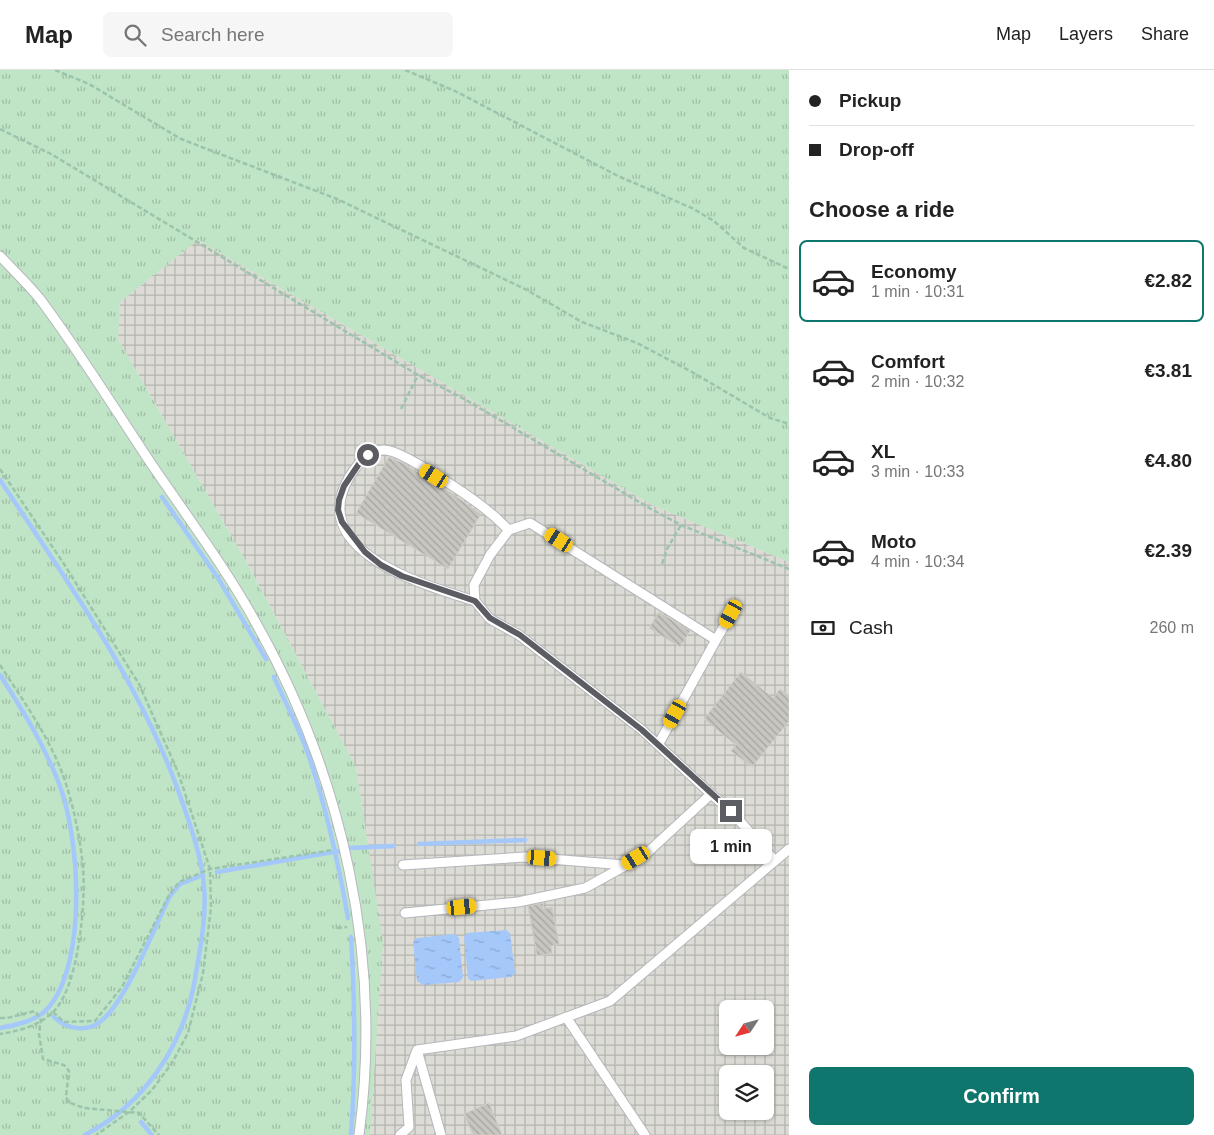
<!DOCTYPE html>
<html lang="en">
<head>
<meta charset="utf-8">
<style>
	:root { --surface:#fff; --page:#f6f6f6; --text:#222; --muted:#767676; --line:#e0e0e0; --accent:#0f766e }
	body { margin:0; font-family:Helvetica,sans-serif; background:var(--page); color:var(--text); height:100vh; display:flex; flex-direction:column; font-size:19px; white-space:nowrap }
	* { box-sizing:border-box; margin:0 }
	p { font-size:16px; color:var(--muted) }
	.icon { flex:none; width:28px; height:28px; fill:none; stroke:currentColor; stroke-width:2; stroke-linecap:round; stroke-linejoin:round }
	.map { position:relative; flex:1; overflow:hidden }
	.sheet { display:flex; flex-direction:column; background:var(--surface); width:425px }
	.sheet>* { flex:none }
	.hud { display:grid; align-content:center; height:110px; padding:0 20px; background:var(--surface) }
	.needle { width:32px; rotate:234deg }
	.fabs { position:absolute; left:719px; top:930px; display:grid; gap:10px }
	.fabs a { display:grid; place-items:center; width:55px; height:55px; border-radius:8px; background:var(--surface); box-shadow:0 1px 4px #0004; font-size:25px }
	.end { position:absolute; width:22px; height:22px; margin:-11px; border:6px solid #5b5d63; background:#fff; box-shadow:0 0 0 2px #fff }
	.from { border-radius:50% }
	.bubble { position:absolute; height:35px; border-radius:8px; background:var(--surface); box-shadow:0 1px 4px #0004; font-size:16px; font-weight:700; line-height:35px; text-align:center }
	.car { position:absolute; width:15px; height:30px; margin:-15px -8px; border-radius:6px; box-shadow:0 0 4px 1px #0007; background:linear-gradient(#f5c518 24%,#345 0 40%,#f5c518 0 76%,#345 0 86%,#f5c518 0) }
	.hud b { display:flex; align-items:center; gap:18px; height:48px; font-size:19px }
	.hud b+b { border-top:1px solid var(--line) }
	.hud i { width:12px; height:12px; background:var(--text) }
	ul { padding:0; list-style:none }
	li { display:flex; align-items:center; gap:15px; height:82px; margin:0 10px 8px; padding:0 10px; border:2px solid transparent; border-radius:8px }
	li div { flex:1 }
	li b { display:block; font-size:19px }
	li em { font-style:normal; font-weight:700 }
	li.active { border-color:var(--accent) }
	li>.icon { width:45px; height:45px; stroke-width:1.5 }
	h2 { padding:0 20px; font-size:22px; line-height:60px }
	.pay { display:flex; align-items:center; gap:12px; height:55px; padding:0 20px; font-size:19px }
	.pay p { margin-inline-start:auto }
	.primary-button { display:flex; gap:10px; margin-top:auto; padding:10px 20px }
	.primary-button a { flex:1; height:58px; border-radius:8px; background:var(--accent); color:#fff; font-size:20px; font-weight:700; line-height:58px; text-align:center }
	header { display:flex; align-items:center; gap:30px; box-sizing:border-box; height:70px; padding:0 25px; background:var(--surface); border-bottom:1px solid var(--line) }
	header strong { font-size:24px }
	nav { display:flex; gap:28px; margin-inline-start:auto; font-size:18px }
	.search { width:350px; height:45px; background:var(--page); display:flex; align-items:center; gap:12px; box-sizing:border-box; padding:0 18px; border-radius:8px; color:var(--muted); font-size:19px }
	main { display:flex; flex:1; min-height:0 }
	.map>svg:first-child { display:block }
	.industrial { fill:url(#industrial-grid); fill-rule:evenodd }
	.grass { fill:url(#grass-tufts) }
	.water { fill:url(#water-ripples) }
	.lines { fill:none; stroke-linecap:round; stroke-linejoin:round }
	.stream { stroke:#a5c8fb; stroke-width:4.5 }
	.building { fill:url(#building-back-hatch); stroke:#d1cfc1 }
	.lane-casing { stroke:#b5b7bc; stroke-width:11 }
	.path { stroke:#9ac4ac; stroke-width:2.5; stroke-dasharray:5 2.5; stroke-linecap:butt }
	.lane { stroke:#fff; stroke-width:9 }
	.route { stroke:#5b5d63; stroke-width:6 }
</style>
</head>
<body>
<header>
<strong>Map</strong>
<div class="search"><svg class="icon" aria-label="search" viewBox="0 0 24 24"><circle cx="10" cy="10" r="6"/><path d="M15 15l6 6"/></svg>Search here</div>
<nav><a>Map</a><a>Layers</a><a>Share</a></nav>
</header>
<main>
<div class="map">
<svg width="789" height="1065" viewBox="0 0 789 1065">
	<defs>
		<pattern id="industrial-grid" width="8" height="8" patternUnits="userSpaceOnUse" patternTransform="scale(1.25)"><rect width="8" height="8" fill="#dcdbd5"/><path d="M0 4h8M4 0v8" fill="none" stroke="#b5b5b0"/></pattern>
		<pattern id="grass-tufts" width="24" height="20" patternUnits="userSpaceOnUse" patternTransform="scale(1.25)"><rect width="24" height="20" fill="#c0e4c6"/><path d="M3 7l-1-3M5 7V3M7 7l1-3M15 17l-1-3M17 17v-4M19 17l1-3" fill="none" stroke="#9fbca4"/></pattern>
		<pattern id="water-ripples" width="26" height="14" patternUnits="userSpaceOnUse" patternTransform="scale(1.25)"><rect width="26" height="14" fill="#a5c8fb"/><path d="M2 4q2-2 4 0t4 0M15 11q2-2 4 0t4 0" fill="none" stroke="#89a6cf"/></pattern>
		<pattern id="building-back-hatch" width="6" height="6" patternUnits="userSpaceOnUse" patternTransform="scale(1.25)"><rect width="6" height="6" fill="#c8c6c0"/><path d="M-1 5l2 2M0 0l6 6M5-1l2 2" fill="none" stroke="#a5a4a0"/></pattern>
	</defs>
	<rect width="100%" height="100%" fill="#edece3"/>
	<path class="industrial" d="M198,170l454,265 137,57v573h-419l12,-193 -26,-175 -108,-202 -130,-226 2,-37zM728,939h37v37h-37zM728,1004h37v37h-37z"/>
	<path class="grass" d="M0,0h789v492l-137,-57 -454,-265 -78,62 -2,37 130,226 108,202 27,175 -13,193h-370z"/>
	<path class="water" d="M506,860l4,3 5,40 -4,4 -40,4 -3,-3 -4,-41 3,-4z
		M455,864l4,4 4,40 -4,4 -36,3 -6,-4 -4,-39 4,-4z"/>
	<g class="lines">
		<path class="stream" d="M0,410c69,104 144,207 184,327 9,26 18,53 20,80 3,31 -5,67 -10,98 -13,64 -50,119 -109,150
			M162,427l56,81 48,81
			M0,605c22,34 43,68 58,106 22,54 30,181 -10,227 -11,13 -32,17 -48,20
			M274,607c11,25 24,49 33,74 19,54 31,110 41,167
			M419,774l106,-4
			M350,778l44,-2
			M217,802l122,-21
			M351,867c4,67 5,131 0,198
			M54,947c11,11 29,15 43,7 28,-17 57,-97 73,-128l10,-12 23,-9
			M141,1052l11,13"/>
	</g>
	<path class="building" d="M389,387l14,6 47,29 31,22 -33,55 -92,-56z
		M659,542l31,19 -10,16 -31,-19z
		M741,602l32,26 7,-9 9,7v25l-37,46 -21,-16 5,-6 -32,-26z
		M543,833v6l9,-2 7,37 -8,2 1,7 -15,3 -9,-50z
		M489,1033l13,32h-29l-9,-21z"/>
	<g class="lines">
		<g class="lane-casing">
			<path id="lane" d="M0,186c13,14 28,28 40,43 39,52 74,109 110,163 36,53 75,105 106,161 87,154 127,336 103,512
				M475,531c-51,-16 -171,-50 -125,-125 8,-13 20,-27 35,-26 17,0 89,49 104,62 7,5 13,12 20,18
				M658,675l58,-105
				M711,724l-69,-64 -123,-95 -29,-16 -15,-18 -1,-16 16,-30 19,-25 21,-7 186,117 15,-26
				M403,795l122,-8 100,8 23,-13 63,-58 20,17 44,50
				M405,843l113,-11 67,-14 40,-22
				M566,947l79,118
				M417,980l24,85
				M400,1065l9,-8 -3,-47 11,-30 99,-14 94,-35 179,-152"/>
		</g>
		<path class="path" d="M55,0l34,14 92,55 156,60 188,90 57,33 55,21 55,29 78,46 19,6
			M405,0l50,21 163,85 74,32 22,13 30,27 45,21
			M0,59l51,25 367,221 48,25 185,109 30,16 108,44
			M401,339l17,-34
			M0,399l64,95 75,120 39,88 32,97 1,39 -8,65 -15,60 -16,30 -20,27 -23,22 -33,23
			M662,494l5,-15 14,-24
			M0,595c24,37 51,74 65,116 9,27 15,57 18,86 3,34 -4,122 -31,146 -14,13 -33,18 -52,21
			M337,858l10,-1
			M53,942l11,10 31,-1 27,-34 46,-90 11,-15 31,-13 123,-19
			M0,948h7l28,-7 6,9 -2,14 4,25 21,6 5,6 -3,25 2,6 16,6 55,5 20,22"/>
		<use href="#lane" class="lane"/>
	</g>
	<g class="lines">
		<path class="route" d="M368,385l-7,6 -17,25 -5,14 -1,10 4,12 23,30 16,13 21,11 73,25 15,17 30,17 122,95 89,81"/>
	</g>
</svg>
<div class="fabs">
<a><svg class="needle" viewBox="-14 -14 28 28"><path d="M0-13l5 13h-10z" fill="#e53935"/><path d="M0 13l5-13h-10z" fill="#767676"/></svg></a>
<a><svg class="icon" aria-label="layers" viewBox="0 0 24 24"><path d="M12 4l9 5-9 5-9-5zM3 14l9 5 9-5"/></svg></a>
</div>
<i class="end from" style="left:368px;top:385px"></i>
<i class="end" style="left:731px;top:741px"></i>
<div class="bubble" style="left:690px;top:759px;width:82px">1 min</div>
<i class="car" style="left:434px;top:406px;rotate:302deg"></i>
<i class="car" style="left:559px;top:470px;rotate:303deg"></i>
<i class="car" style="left:731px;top:544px;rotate:209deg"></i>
<i class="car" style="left:675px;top:644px;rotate:209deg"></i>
<i class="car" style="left:542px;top:788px;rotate:95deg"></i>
<i class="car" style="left:636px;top:788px;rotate:239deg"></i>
<i class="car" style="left:462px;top:837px;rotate:84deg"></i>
</div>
<section class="sheet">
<div class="hud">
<b><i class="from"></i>Pickup</b>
<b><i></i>Drop-off</b>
</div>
<h2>Choose a ride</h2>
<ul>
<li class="active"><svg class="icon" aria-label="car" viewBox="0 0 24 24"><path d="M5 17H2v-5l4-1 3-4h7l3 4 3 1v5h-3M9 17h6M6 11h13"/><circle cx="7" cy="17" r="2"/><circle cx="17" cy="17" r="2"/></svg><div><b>Economy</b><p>1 min · 10:31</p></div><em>€2.82</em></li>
<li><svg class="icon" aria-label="car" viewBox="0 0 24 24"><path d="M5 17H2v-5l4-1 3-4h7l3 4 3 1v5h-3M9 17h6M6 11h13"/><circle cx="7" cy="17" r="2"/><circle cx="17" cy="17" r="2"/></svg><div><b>Comfort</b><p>2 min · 10:32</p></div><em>€3.81</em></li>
<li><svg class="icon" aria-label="car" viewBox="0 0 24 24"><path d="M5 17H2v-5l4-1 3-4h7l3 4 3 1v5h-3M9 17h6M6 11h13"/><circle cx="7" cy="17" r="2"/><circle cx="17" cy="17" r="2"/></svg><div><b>XL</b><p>3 min · 10:33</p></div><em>€4.80</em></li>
<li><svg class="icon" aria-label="car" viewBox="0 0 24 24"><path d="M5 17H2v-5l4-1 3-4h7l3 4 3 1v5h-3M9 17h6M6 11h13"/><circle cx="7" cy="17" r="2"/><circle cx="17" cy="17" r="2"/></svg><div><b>Moto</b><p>4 min · 10:34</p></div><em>€2.39</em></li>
</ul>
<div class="pay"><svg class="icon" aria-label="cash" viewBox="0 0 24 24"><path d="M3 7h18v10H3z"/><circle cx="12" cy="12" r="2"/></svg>Cash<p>260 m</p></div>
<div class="primary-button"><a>Confirm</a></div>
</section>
</main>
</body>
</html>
